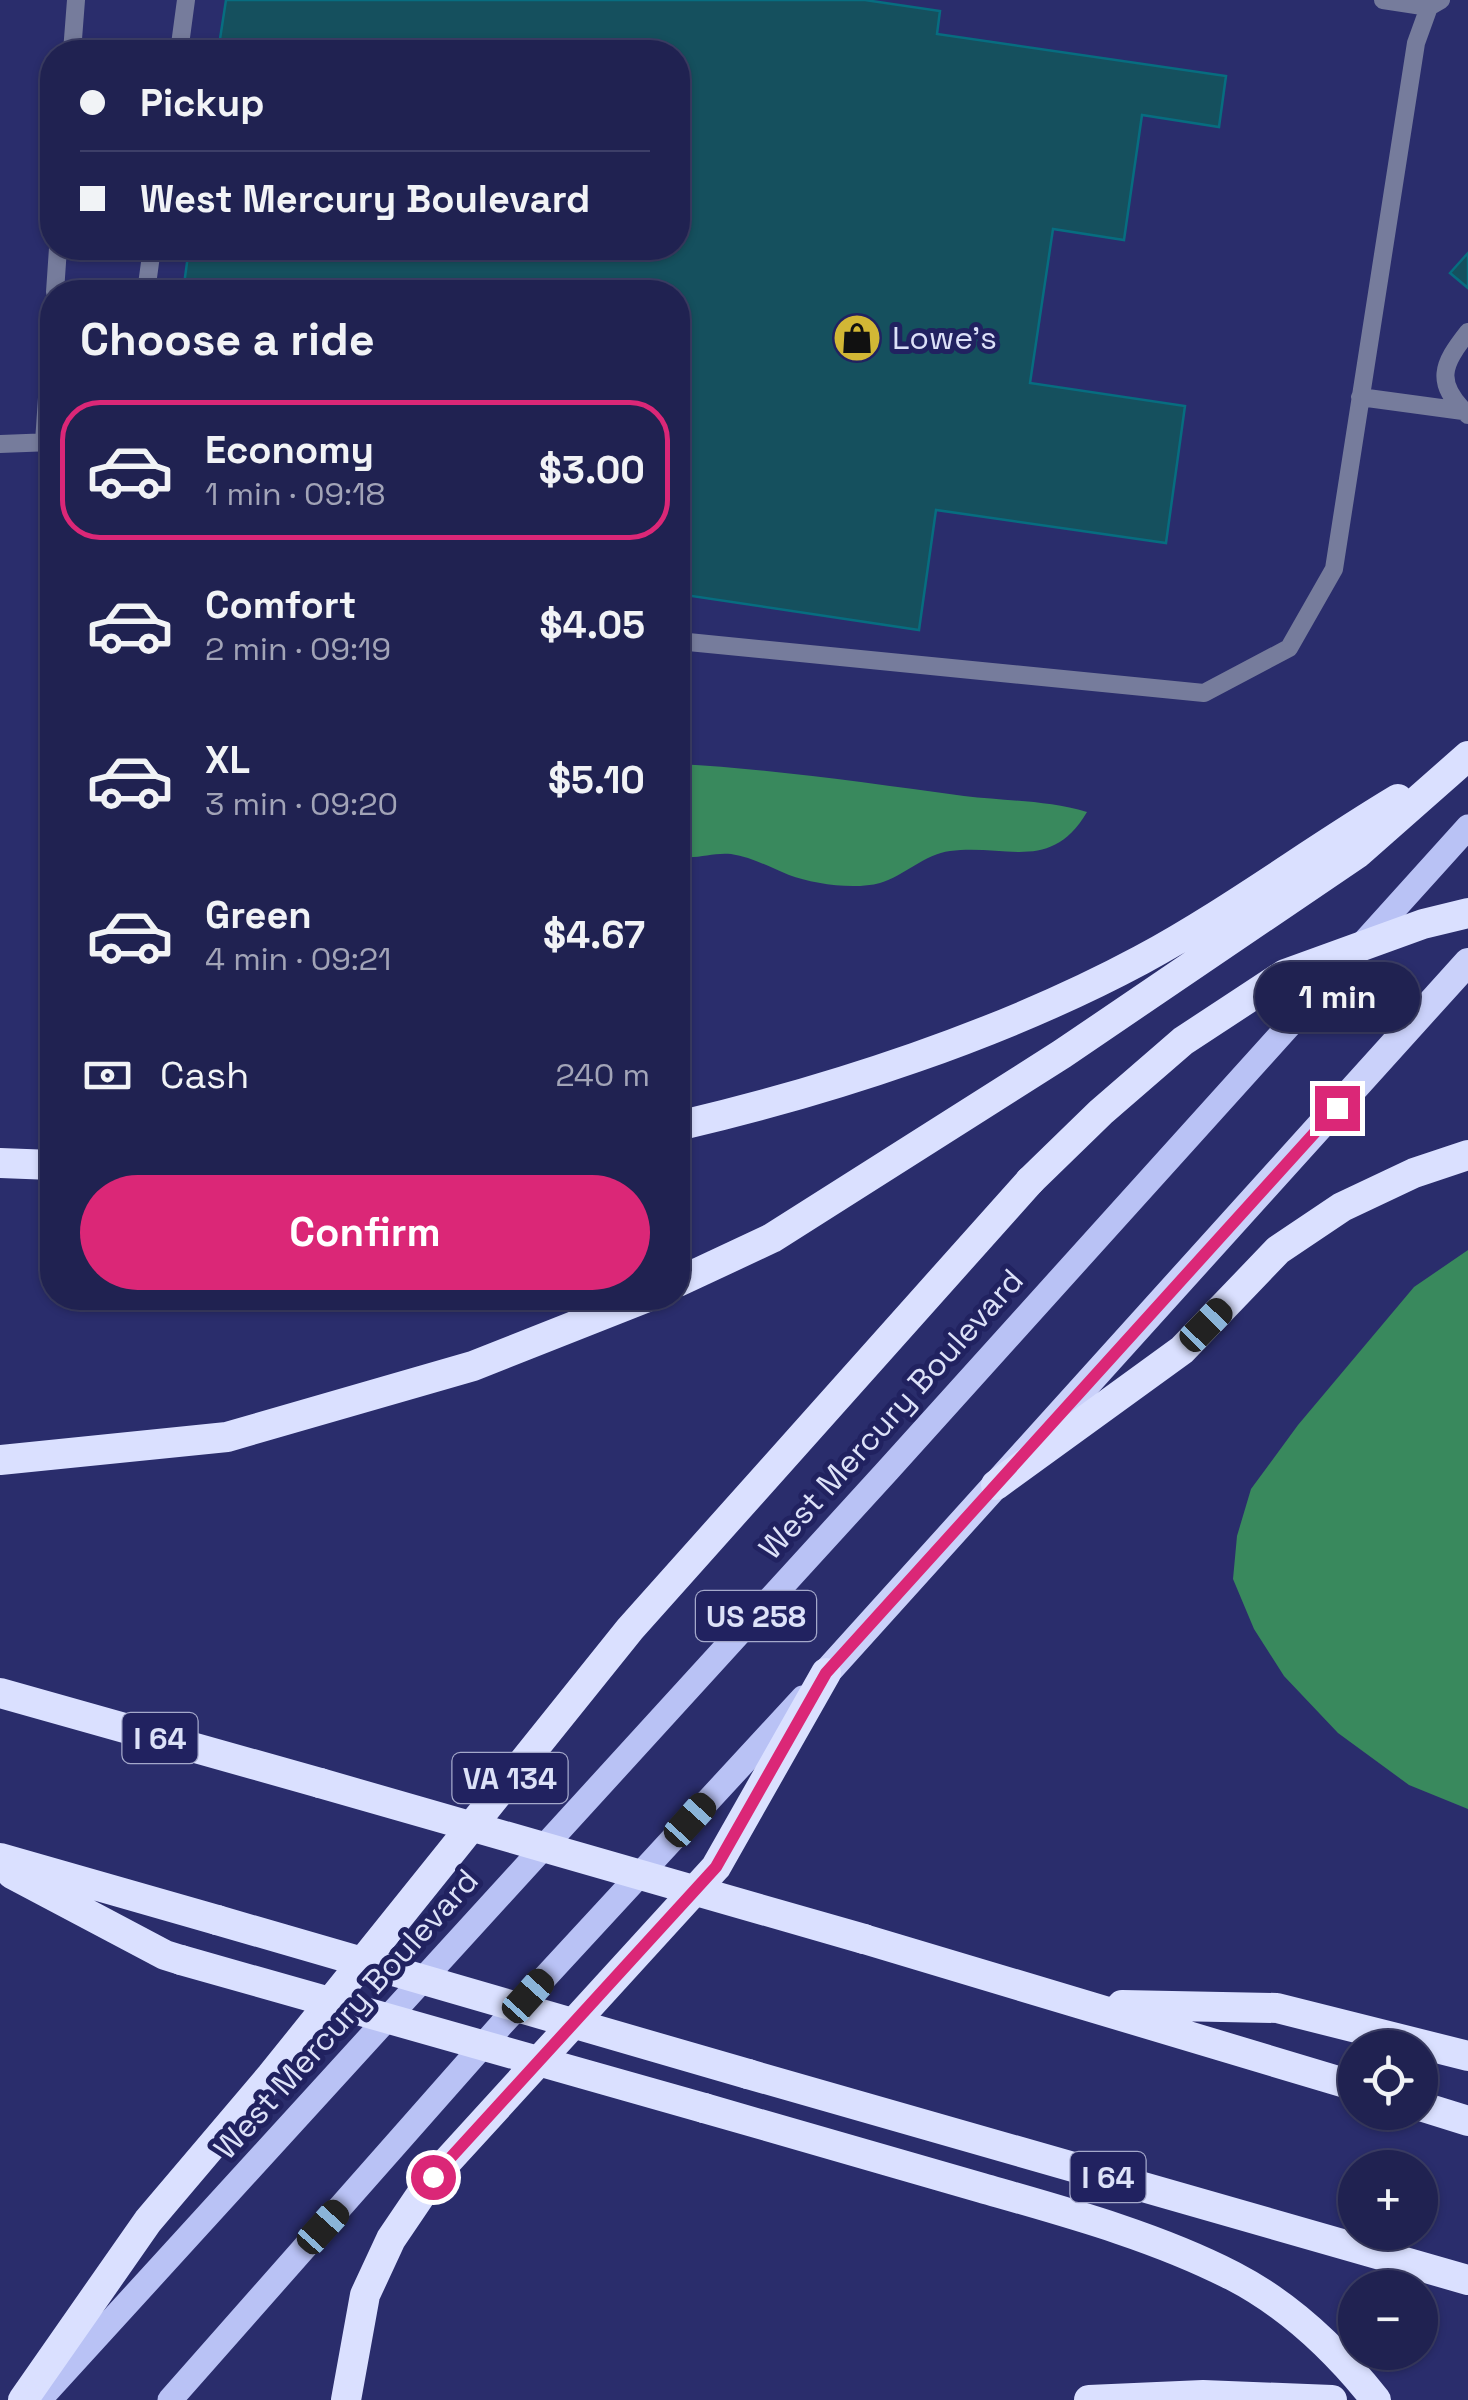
<!DOCTYPE html>
<html lang="en">
<head>
<meta charset="utf-8">
<style>
	:root { --surface:#202251; --page:#2d2f5b; --text:#f1f3f6; --muted:#a2a4b7; --line:#3d3f68; --accent:#db2777 }
	body { margin:0; font-family:"Space Grotesk",sans-serif; background:var(--page); color:var(--text); height:100vh; display:flex; flex-direction:column; font-size:38px; white-space:nowrap }
	* { box-sizing:border-box; margin:0 }
	p { font-size:32px; color:var(--muted) }
	.icon { flex:none; width:55px; height:55px; fill:none; stroke:currentColor; stroke-width:2; stroke-linecap:round; stroke-linejoin:round }
	.map { position:relative; flex:1; overflow:hidden }
	.sheet { position:absolute; left:40px; top:280px; width:650px; height:1030px; display:flex; flex-direction:column; background:var(--surface); border-radius:40px; box-shadow:0 2px 8px #0004,0 0 0 2px var(--line) }
	.sheet>* { flex:none }
	.banner { position:absolute; left:40px; top:40px; width:650px; height:220px; border-radius:40px; box-shadow:0 2px 8px #0004,0 0 0 2px var(--line); display:grid; align-content:center; height:220px; padding:0 40px; background:var(--surface) }
	.tools { position:absolute; left:1338px; top:2030px; display:grid; gap:20px }
	.tools a { display:grid; place-items:center; width:100px; height:100px; border-radius:50%; background:var(--surface); box-shadow:0 2px 8px #0004,0 0 0 2px var(--line); font-size:50px }
	.end { position:absolute; width:45px; height:45px; margin:-22px; border:12px solid #db2777; background:#fff; box-shadow:0 0 0 5px #fff }
	.from { border-radius:50% }
	.bubble { position:absolute; height:70px; border-radius:35px; background:var(--surface); box-shadow:0 2px 8px #0004,0 0 0 2px var(--line); font-size:32px; font-weight:600; line-height:70px; text-align:center }
	.car { position:absolute; width:30px; height:60px; margin:-30px -15px; border-radius:12px; box-shadow:0 0 8px 2px #0007; background:linear-gradient(#222 24%,#8ab4d8 0 40%,#222 0 76%,#8ab4d8 0 86%,#222 0) }
	.banner b { display:flex; align-items:center; gap:35px; height:95px; font-size:38px }
	.banner b+b { border-top:2px solid var(--line) }
	.banner i { width:25px; height:25px; background:var(--text) }
	ul { padding:0; list-style:none }
	li { display:flex; align-items:center; gap:30px; height:140px; margin:0 20px 15px; padding:0 20px; border:5px solid transparent; border-radius:40px }
	li div { flex:1 }
	li b { display:block; font-size:38px }
	li em { font-style:normal; font-weight:600 }
	li.on { border-color:var(--accent) }
	li>.icon { width:90px; height:90px; stroke-width:1.5 }
	h2 { padding:0 40px; font-size:45px; line-height:120px }
	.pay { display:flex; align-items:center; gap:25px; height:110px; padding:0 40px; font-size:38px }
	.pay p { margin-inline-start:auto }
	.cta { display:flex; gap:20px; margin-top:auto; padding:20px 40px }
	.cta a { flex:1; height:115px; border-radius:60px; background:var(--accent); color:#fff; font-size:40px; font-weight:600; line-height:115px; text-align:center }
	.map>svg:first-child { display:block }
	.water { fill:#39895d }
	.building { fill:#15505e; stroke:#076d80; stroke-width:2.5 }
	.lines { fill:none; stroke-linecap:round; stroke-linejoin:round }
	.service { stroke:#767c9c; stroke-width:18 }
	.primary { stroke:#b9c2f5; stroke-width:25 }
	.trunk { stroke:#cad1fa; stroke-width:28 }
	.motorway { stroke:#dae0ff; stroke-width:30 }
	.motorway-bridge { stroke:#dae0ff; stroke-width:30 }
	.route { stroke:#db2777; stroke-width:12 }
	.labels { text-anchor:middle; dominant-baseline:central; stroke-width:10; stroke-linejoin:round; paint-order:stroke }
	.shield { fill:#212260; stroke:#a4a8ca; stroke-width:2.5 }
	.shield-label { font-size:30px; font-weight:bold; fill:#dce1f8 }
	.poi-label { font-size:32px; fill:#dce1f8; stroke:#212260; text-anchor:start }
	.street-label { font-size:32px; fill:#dce1f8; stroke:#212260 }
</style>
</head>
<body>
<div class="map">
<svg width="1468" height="2400" viewBox="0 0 1468 2400">
	<rect width="100%" height="100%" fill="#2a2d6c"/>
	<path class="water" d="M678,764c95,5 190,19 286,32 41,5 83,4 123,16 -36,61 -80,32 -137,39 -25,3 -46,25 -70,32 -26,7 -67,1 -91,-8 -20,-8 -37,-18 -58,-21 -18,-2 -35,6 -53,2z
		M1468,1250v559l-59,-24 -71,-52 -54,-57 -30,-47 -21,-50 4,-43 14,-47 47,-64 116,-138z"/>
	<path class="building" d="M226,0h639l75,11 -3,23 289,42 -7,51 -77,-12 -18,125 -71,-11 -23,154 155,23 -19,137 -230,-33 -17,120 -241,-36v-302h-495l6,-44h489v-196h-460z
		M1468,253v35l-18,-15z"/>
	<g class="lines">
		<path class="service" d="M1383,0l46,7 12,-7
			M72,52l4,-52
			M179,52l7,-52
			M55,292l3,-44
			M146,292l6,-44
			M1468,332c-26,33 -34,50 0,83
			M1360,397l103,14
			M44,442l8,-118
			M0,444l52,-2
			M678,641l526,52 85,-45 45,-79 82,-526 13,-36"/>
		<path class="primary" d="M39,2400l849,-930 580,-643
			M170,2400l331,-375 302,-327"/>
		<path class="trunk" d="M826,1673l642,-711"/>
		<path class="motorway" d="M678,1126c154,-36 323,-91 463,-166 89,-48 170,-109 257,-161
			M0,1163l52,2
			M678,1282l94,-44 290,-184 296,-201 110,-97
			M0,1460l227,-23 246,-71 172,-68
			M996,1485l186,-135 96,-100 64,-43 72,-34 54,-18
			M0,1693l320,90
			M0,1858l217,62
			M12,1874l153,81 16,5
			M864,1939l491,147
			M1122,2005l155,3 191,48
			M748,2074l720,206
			M1420,2106l48,15
			M704,2108c93,27 186,53 278,80 84,24 173,48 251,88 56,29 104,75 143,124
			M23,2400l125,-179 123,-145 359,-447 400,-448
			M346,2400l19,-105 26,-56 42,-62 283,-310 110,-194
			M1089,2400l114,-5 129,5"/>
		<path class="motorway-bridge" d="M1030,1181l71,-69 82,-71 102,-67 138,-50 45,-11
			M320,1783l544,156
			M217,1920l531,154
			M181,1960l523,148"/>
	</g>
	<g class="lines">
		<path class="route" d="M433,2177l283,-310 110,-194 511,-565"/>
	</g>
	<defs>
		<g id="shop-disc" transform="scale(2.5)"><circle r="9.5" fill="#d2b735" stroke="#212260"/><path d="M-5-2.5h2.3a2.7 3.5 0 0 1 5.4 0H5L5.5 6h-11ZM-1.5-2.5h3a1.5 2.3 0 0 0-3 0Z" fill="#111"/></g>
	</defs>
	<g fill-rule="evenodd">
		<use href="#shop-disc" x="857" y="338"/>
	</g>
	<g class="labels">
		<g class="shield">
			<rect x="696" y="1591" width="120" height="50" rx="8"/>
			<rect x="122.5" y="1713" width="75" height="50" rx="8"/>
			<rect x="452.5" y="1753" width="115" height="50" rx="8"/>
			<rect x="1070.5" y="2152" width="75" height="50" rx="8"/>
		</g>
		<g class="shield-label">
			<text x="756" y="1616">US 258</text>
			<text x="160" y="1738">I 64</text>
			<text x="510" y="1778">VA 134</text>
			<text x="1108" y="2177">I 64</text>
		</g>
		<g class="poi-label">
			<text x="892" y="338">Lowe's</text>
		</g>
		<g class="street-label">
			<text transform="translate(891 1414) rotate(-48)">West Mercury Boulevard</text>
			<text transform="translate(346 2014) rotate(-48)">West Mercury Boulevard</text>
		</g>
	</g>
</svg>
<div class="tools">
<a><svg class="icon" aria-label="locate" viewBox="0 0 24 24"><circle cx="12" cy="12" r="6"/><path d="M12 2v4M12 18v4M2 12h4M18 12h4"/></svg></a>
<a>+</a>
<a>−</a>
</div>
<i class="end from" style="left:433px;top:2177px"></i>
<i class="end" style="left:1337px;top:1108px"></i>
<div class="bubble" style="left:1255px;top:962px;width:165px">1 min</div>
<i class="car" style="left:1206px;top:1325px;rotate:44deg"></i>
<i class="car" style="left:690px;top:1820px;rotate:42deg"></i>
<i class="car" style="left:528px;top:1996px;rotate:42deg"></i>
<i class="car" style="left:323px;top:2227px;rotate:42deg"></i>
<div class="banner">
<b><i class="from"></i>Pickup</b>
<b><i></i>West Mercury Boulevard</b>
</div>
<section class="sheet">
<h2>Choose a ride</h2>
<ul>
<li class="on"><svg class="icon" aria-label="car" viewBox="0 0 24 24"><path d="M5 17H2v-5l4-1 3-4h7l3 4 3 1v5h-3M9 17h6M6 11h13"/><circle cx="7" cy="17" r="2"/><circle cx="17" cy="17" r="2"/></svg><div><b>Economy</b><p>1 min · 09:18</p></div><em>$3.00</em></li>
<li><svg class="icon" aria-label="car" viewBox="0 0 24 24"><path d="M5 17H2v-5l4-1 3-4h7l3 4 3 1v5h-3M9 17h6M6 11h13"/><circle cx="7" cy="17" r="2"/><circle cx="17" cy="17" r="2"/></svg><div><b>Comfort</b><p>2 min · 09:19</p></div><em>$4.05</em></li>
<li><svg class="icon" aria-label="car" viewBox="0 0 24 24"><path d="M5 17H2v-5l4-1 3-4h7l3 4 3 1v5h-3M9 17h6M6 11h13"/><circle cx="7" cy="17" r="2"/><circle cx="17" cy="17" r="2"/></svg><div><b>XL</b><p>3 min · 09:20</p></div><em>$5.10</em></li>
<li><svg class="icon" aria-label="car" viewBox="0 0 24 24"><path d="M5 17H2v-5l4-1 3-4h7l3 4 3 1v5h-3M9 17h6M6 11h13"/><circle cx="7" cy="17" r="2"/><circle cx="17" cy="17" r="2"/></svg><div><b>Green</b><p>4 min · 09:21</p></div><em>$4.67</em></li>
</ul>
<div class="pay"><svg class="icon" aria-label="cash" viewBox="0 0 24 24"><path d="M3 7h18v10H3z"/><circle cx="12" cy="12" r="2"/></svg>Cash<p>240 m</p></div>
<div class="cta"><a>Confirm</a></div>
</section>
</div>
</body>
</html>
